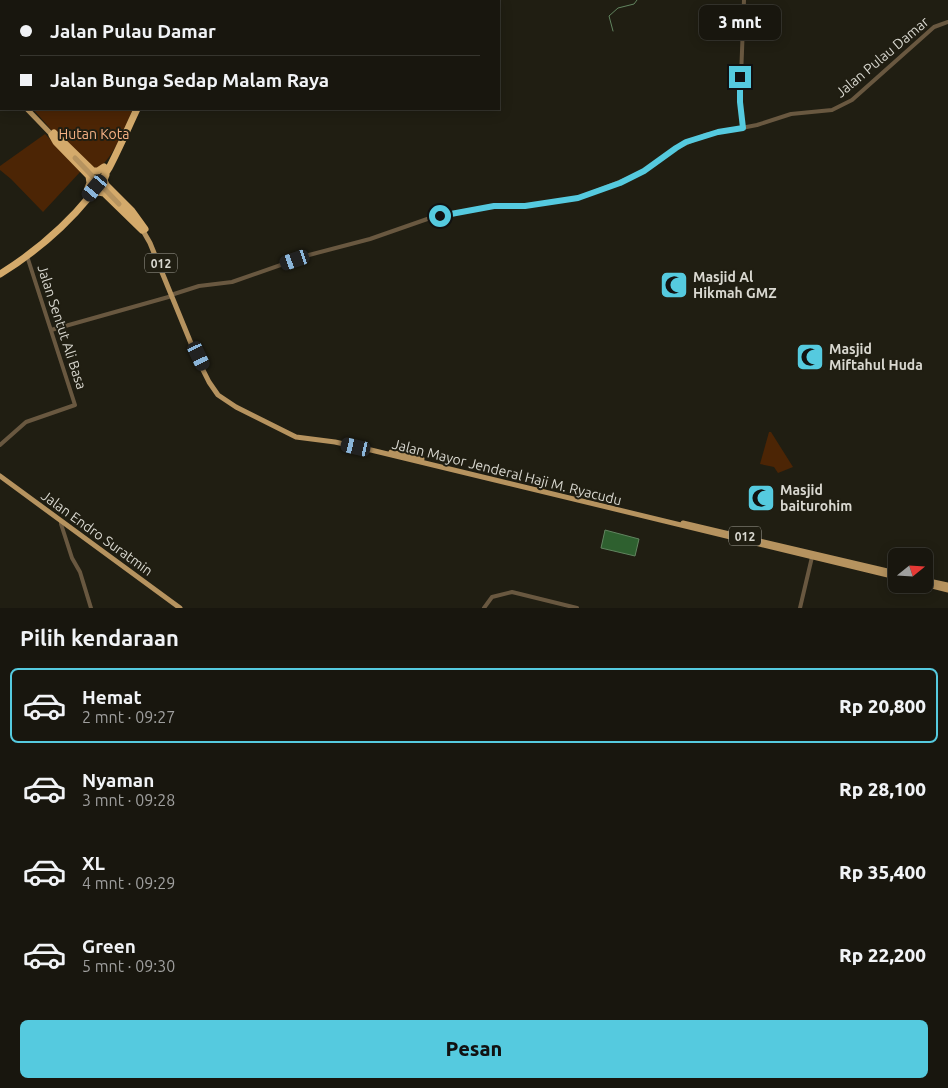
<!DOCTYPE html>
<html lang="id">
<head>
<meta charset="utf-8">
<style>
	:root { --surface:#18160e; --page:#25231c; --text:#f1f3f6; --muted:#9f9f9e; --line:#36352e; --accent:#55cadf }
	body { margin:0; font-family:Ubuntu,sans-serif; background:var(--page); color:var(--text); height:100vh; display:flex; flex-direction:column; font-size:19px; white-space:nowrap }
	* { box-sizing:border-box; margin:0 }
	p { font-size:16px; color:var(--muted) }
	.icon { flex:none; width:28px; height:28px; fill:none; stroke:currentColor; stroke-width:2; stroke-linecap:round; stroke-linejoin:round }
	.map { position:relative; height:608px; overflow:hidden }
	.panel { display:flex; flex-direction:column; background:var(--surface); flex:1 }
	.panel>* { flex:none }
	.top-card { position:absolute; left:0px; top:0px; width:500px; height:110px; box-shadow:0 2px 12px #0003,0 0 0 1px var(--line); display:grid; align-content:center; height:110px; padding:0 20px; background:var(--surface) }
	.needle { width:32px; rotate:72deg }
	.tools { position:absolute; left:888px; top:548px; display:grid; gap:10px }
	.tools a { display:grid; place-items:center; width:45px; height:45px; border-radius:8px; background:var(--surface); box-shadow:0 2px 12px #0003,0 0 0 1px var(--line); font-size:25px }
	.end { position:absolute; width:22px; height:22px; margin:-11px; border:6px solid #55cadf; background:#111; box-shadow:0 0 0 2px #111 }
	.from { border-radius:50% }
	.bubble { position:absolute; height:35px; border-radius:8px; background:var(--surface); box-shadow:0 2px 12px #0003,0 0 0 1px var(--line); font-size:16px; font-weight:800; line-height:35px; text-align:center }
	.car { position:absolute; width:15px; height:30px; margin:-15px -8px; border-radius:6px; box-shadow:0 0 4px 1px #0007; background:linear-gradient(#222 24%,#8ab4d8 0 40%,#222 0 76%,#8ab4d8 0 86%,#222 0) }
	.top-card b { display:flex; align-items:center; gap:18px; height:48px; font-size:19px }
	.top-card b+b { border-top:1px solid var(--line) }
	.top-card i { width:12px; height:12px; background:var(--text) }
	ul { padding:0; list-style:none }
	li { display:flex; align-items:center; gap:15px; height:75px; margin:0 10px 8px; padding:0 10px; border:2px solid transparent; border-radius:8px }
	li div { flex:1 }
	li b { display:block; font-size:19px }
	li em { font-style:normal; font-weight:800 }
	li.active { border-color:var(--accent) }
	li>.icon { width:45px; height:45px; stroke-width:1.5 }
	h2 { padding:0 20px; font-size:22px; line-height:60px }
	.action { display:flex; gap:10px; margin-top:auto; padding:10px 20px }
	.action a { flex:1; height:58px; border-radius:8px; background:var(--accent); color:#111; font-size:20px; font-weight:800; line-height:58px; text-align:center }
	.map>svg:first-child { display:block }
	.green { fill:#4c2505 }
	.water { fill:#2e602f; stroke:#61845f }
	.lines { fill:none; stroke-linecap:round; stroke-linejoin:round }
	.stream { stroke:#61845f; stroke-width:1 }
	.minor { stroke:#695840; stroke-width:4 }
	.major { stroke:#b6935f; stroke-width:5 }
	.highway { stroke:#d4aa6b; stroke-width:7 }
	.major-bridge { stroke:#b6935f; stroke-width:5 }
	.route { stroke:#55cadf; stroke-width:6 }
	.labels { text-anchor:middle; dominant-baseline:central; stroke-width:4; stroke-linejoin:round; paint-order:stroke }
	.shield { fill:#201e12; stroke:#a2a097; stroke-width:1 }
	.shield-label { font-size:12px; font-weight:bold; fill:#d9d8d0 }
	.street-label { font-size:14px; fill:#d9d8d0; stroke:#201e12 }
	.park-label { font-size:14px; fill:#f5b184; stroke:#201e12 }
	.poi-label { font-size:14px; font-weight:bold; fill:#d9d8d0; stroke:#201e12; text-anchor:start }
</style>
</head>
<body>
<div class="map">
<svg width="948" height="608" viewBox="0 0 948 608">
	<rect width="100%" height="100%" fill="#201e12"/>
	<path class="green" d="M0,0h200l-199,1v36z
		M33,109h100c-10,21 -17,45 -36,61l-43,-37z
		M45,134l36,37 -38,41 -32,-33 -11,-9v-4z
		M769,432h2l22,35 -15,6 -4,-6 -14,-3z"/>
	<path class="water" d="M605,530l34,9 -4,17 -34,-8z"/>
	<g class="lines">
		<path class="stream" d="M613,31l-4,-15 9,-8 16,-4 3,-4"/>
		<path class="minor" d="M0,74l1,-1
			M0,77h1
			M743,128l-3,-26 4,-102
			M174,294l25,-8 33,-4 77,-27 61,-16 63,-22 61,-11h31l53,-8 59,-23 18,-11 21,-16 29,-13 52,-10 34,-11 41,-4 20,-10 82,-73 14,-5
			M51,330l121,-34
			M0,445l26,-23 49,-17 -48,-149
			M61,521v3l11,34 8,14 11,36
			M484,608l8,-11 20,-5 65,16
			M800,608l12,-51"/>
		<path class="major" d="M0,34l1,4
			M0,45l1,4
			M27,109l26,27
			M142,229l8,14 47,115 12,24 9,13 18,12 60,30 39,5 36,8 525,127
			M391,452l31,7
			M0,476l180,132
			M683,523l213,50
			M924,580l24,5
			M924,584l24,6"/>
		<path class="highway" d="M184,1l1,-1
			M54,133l39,38h5l6,-4
			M52,135l4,7 33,34 1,7 -4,10
			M106,175l-2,5 2,5 26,26 13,18
			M89,195l9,-3 6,1 38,37
			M0,274c41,-25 85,-64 109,-106 10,-19 19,-40 28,-59"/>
		<path class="major-bridge" d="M75,158l44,46"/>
	</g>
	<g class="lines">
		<path class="route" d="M440,216l54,-10h31l53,-8 42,-15 24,-12 32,-23 10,-6 32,-10 25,-4 -3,-26v-25"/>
	</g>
	<defs>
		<g id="mosque-square" transform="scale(1.4375)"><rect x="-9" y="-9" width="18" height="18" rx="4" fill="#55cadf" stroke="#201e12"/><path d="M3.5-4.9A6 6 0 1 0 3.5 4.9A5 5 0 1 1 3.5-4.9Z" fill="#111"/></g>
	</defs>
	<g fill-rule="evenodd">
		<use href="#mosque-square" x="674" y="285"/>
		<use href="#mosque-square" x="810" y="357"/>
		<use href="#mosque-square" x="761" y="498"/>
	</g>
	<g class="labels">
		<g class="shield">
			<rect x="145" y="253.5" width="32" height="19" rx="4"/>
			<rect x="729" y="526.5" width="32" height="19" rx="4"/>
		</g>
		<g class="shield-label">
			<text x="161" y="263">012</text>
			<text x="745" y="536">012</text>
		</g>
		<g class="street-label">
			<text transform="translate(882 57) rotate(-40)">Jalan Pulau Damar</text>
			<text transform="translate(62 327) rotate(72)">Jalan Sentut Ali Basa</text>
			<text transform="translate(507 472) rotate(14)">Jalan Mayor Jenderal Haji M. Ryacudu</text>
			<text transform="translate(97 533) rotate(36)">Jalan Endro Suratmin</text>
		</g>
		<g class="park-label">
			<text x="94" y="134">Hutan Kota</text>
		</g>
		<g class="poi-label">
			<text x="693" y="277">Masjid Al<tspan x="693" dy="16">Hikmah GMZ</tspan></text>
			<text x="829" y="349">Masjid<tspan x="829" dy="16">Miftahul Huda</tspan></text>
			<text x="780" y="490">Masjid<tspan x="780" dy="16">baiturohim</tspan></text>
		</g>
	</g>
</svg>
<div class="tools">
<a><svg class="needle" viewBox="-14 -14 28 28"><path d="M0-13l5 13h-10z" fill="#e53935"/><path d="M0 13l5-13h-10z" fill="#9f9f9e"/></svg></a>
</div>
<i class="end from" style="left:440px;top:216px"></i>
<i class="end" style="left:740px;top:77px"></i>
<div class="bubble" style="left:699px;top:5px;width:82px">3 mnt</div>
<i class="car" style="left:95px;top:188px;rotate:220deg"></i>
<i class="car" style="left:295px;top:260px;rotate:251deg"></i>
<i class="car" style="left:199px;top:356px;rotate:155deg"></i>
<i class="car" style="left:356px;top:447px;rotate:283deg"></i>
<div class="top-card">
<b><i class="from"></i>Jalan Pulau Damar</b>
<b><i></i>Jalan Bunga Sedap Malam Raya</b>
</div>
</div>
<section class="panel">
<h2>Pilih kendaraan</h2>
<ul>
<li class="active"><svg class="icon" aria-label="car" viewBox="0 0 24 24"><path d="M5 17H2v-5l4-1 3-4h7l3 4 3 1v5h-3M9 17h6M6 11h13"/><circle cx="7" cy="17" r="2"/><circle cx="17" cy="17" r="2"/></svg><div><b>Hemat</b><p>2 mnt · 09:27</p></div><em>Rp 20,800</em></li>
<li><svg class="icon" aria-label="car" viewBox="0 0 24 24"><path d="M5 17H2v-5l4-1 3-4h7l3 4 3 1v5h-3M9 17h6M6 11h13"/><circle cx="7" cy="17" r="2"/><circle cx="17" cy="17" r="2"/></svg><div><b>Nyaman</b><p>3 mnt · 09:28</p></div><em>Rp 28,100</em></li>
<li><svg class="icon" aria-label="car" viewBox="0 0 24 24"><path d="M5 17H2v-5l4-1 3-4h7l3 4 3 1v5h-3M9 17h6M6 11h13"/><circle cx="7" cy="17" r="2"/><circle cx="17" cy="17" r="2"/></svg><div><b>XL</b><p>4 mnt · 09:29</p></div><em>Rp 35,400</em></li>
<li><svg class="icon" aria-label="car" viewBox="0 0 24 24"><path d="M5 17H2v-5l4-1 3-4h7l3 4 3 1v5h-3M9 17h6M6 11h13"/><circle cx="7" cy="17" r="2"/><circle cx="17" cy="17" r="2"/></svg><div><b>Green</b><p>5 mnt · 09:30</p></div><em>Rp 22,200</em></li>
</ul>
<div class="action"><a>Pesan</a></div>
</section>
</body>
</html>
